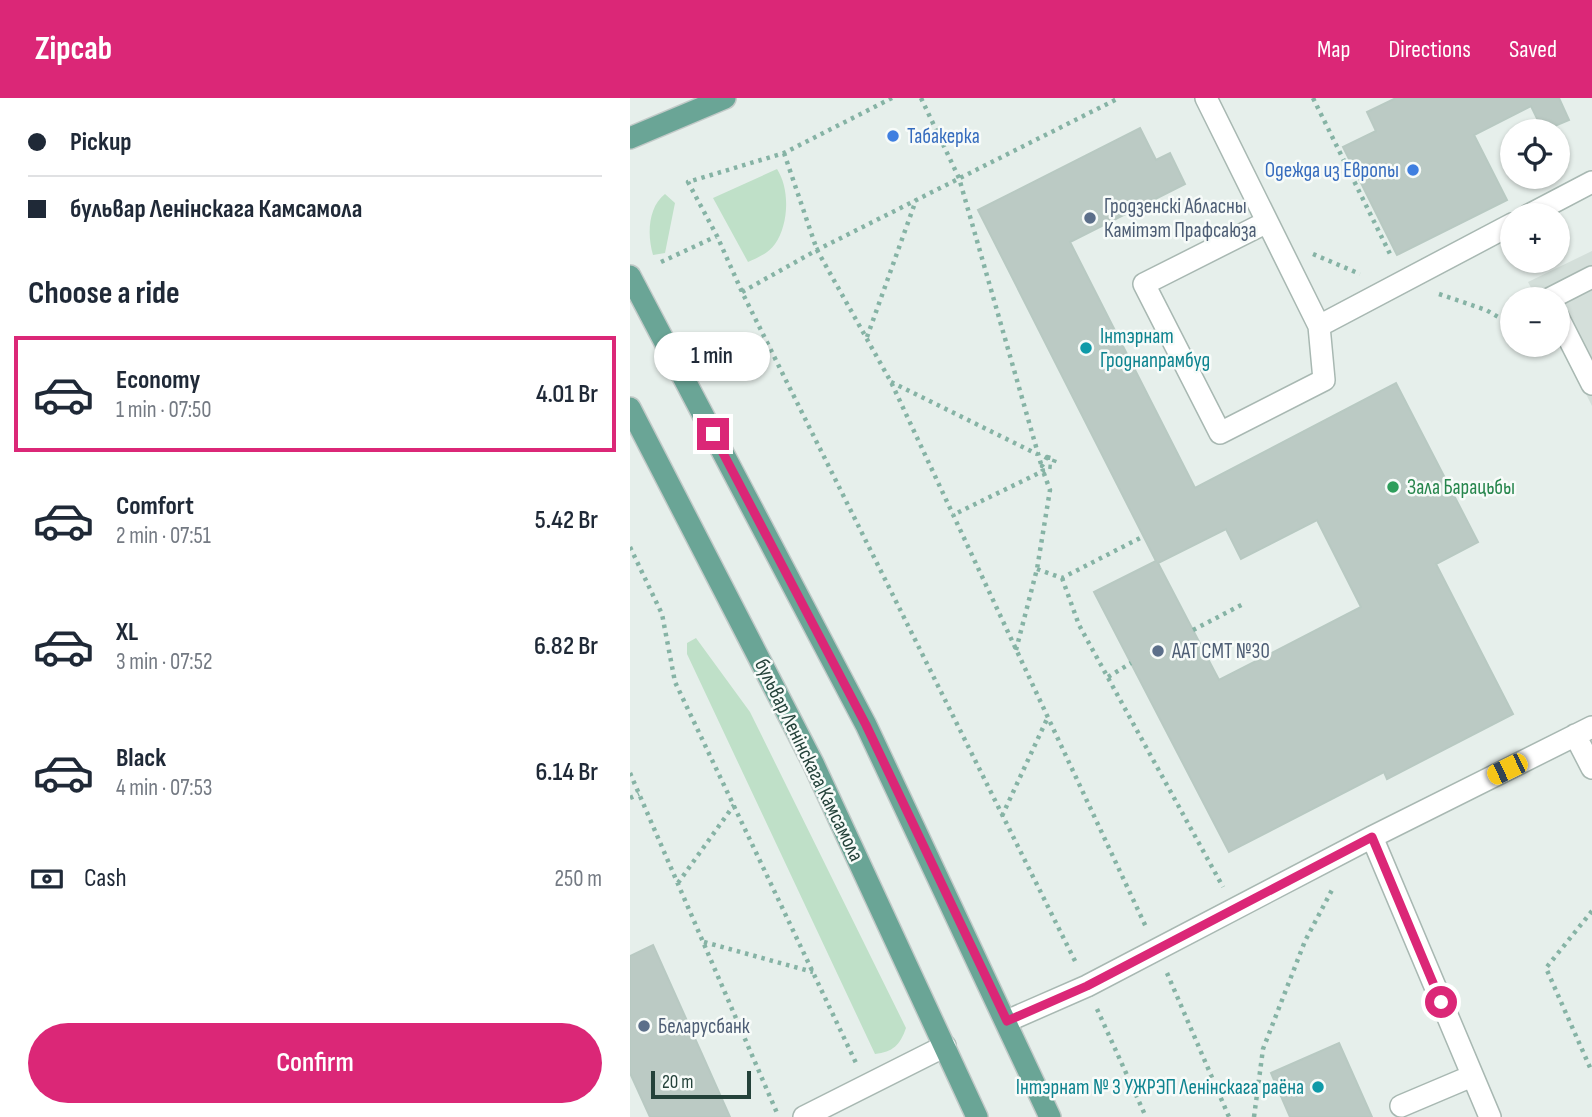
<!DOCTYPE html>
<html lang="en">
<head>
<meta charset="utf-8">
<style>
	:root { --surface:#fff; --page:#f6f6f7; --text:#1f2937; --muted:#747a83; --line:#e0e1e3; --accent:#db2777 }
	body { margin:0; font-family:"Sofia Sans Condensed",sans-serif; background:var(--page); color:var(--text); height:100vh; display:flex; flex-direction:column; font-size:26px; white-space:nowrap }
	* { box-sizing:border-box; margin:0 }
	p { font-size:23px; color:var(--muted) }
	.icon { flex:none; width:38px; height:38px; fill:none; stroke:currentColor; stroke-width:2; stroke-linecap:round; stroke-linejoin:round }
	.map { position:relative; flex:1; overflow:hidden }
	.sheet { display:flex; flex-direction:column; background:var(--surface); width:630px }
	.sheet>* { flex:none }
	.top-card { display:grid; align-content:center; height:154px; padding:0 28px; background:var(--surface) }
	.controls { position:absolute; left:870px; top:21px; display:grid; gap:14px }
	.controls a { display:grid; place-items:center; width:70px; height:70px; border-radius:50%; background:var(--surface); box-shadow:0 2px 5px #0004; font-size:35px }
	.scale { position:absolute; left:21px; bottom:18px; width:100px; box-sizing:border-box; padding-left:7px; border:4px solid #24423a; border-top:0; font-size:19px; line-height:24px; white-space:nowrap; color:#24423a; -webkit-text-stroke:5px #f7fbf9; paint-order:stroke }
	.end { position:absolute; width:32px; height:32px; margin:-16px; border:9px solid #db2777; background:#fff; box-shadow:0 0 0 4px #fff }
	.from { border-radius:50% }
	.bubble { position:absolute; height:49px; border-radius:24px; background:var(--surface); box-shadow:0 2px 5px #0004; font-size:23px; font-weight:600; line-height:49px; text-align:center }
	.car { position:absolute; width:21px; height:42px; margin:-21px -10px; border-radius:9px; box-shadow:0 0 5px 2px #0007; background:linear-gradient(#f5c518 24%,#345 0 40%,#f5c518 0 76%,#345 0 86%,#f5c518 0) }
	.top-card b { display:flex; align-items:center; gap:24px; height:66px; font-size:26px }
	.top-card b+b { border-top:2px solid var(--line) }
	.top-card i { width:18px; height:18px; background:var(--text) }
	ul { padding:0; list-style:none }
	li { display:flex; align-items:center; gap:21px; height:116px; margin:0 14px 10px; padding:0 14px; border:4px solid transparent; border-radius:0px }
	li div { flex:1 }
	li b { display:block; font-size:26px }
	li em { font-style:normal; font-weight:600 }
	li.current { border-color:var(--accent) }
	li>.icon { width:63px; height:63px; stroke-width:1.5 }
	h2 { padding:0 28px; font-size:32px; line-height:84px }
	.pay { display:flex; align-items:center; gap:18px; height:77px; padding:0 28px; font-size:26px }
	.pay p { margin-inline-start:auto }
	.primary-button { display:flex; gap:14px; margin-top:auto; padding:14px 28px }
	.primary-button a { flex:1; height:80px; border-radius:42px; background:var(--accent); color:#fff; font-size:28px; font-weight:600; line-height:80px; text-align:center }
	header { display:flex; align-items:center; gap:42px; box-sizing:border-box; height:98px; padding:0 35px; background:var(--accent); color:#fff }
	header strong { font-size:33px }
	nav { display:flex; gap:38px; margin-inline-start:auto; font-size:24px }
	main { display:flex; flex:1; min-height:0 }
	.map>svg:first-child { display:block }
	.built { fill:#d4dfda }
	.green { fill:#bfe0c8 }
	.building { fill:#bbcac4; stroke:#b8c9c2; stroke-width:2; fill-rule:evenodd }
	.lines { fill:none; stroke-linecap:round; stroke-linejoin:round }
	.minor-casing { stroke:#a8b8b2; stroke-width:24 }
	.major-casing { stroke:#c2cac8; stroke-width:24 }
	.path { stroke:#86b3a5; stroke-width:4.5; stroke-dasharray:3.5 5; stroke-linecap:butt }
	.minor { stroke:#fff; stroke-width:21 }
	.major { stroke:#6aa596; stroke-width:21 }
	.route { stroke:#db2777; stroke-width:9 }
	.shop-dot { fill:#3f7fe0; stroke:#f7fbf9; stroke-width:2.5 }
	.service-dot { fill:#5c6f8a; stroke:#f7fbf9; stroke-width:2.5 }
	.culture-dot { fill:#0f9aa8; stroke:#f7fbf9; stroke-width:2.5 }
	.leisure-dot { fill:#2e9e5b; stroke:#f7fbf9; stroke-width:2.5 }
	.labels { text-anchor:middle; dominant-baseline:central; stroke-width:5; stroke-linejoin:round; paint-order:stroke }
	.shop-label { font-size:21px; fill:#366cbe; stroke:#f7fbf9; text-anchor:start }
	.service-label { font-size:21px; fill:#4e5e75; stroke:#f7fbf9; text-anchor:start }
	.culture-label { font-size:21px; fill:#0d838f; stroke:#f7fbf9; text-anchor:start }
	.leisure-label { font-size:21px; fill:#27864d; stroke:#f7fbf9; text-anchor:start }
	.street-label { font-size:21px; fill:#24423a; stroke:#f7fbf9 }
</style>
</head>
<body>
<header>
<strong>Zipcab</strong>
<nav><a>Map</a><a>Directions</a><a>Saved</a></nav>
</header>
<main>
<section class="sheet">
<div class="top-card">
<b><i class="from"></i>Pickup</b>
<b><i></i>бульвар Ленінскага Камсамола</b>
</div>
<h2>Choose a ride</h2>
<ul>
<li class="current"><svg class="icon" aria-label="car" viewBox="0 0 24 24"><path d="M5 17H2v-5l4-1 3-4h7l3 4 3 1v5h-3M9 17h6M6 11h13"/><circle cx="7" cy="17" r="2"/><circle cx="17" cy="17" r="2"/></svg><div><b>Economy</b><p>1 min · 07:50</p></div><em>4.01 Br</em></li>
<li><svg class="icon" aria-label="car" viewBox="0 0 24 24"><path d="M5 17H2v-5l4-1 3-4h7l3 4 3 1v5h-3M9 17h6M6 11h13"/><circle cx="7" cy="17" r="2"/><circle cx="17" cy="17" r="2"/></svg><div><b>Comfort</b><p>2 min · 07:51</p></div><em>5.42 Br</em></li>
<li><svg class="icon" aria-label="car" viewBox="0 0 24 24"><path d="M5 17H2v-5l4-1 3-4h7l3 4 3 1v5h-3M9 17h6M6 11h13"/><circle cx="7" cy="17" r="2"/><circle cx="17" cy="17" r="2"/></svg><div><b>XL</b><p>3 min · 07:52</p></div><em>6.82 Br</em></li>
<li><svg class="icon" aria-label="car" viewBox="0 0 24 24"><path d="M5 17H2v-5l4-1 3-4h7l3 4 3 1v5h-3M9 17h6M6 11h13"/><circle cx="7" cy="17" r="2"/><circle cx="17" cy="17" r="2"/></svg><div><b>Black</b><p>4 min · 07:53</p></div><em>6.14 Br</em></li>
</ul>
<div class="pay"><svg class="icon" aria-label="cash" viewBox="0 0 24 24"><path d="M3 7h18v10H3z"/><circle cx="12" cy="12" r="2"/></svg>Cash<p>250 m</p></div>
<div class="primary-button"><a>Confirm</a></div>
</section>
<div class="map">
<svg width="962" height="1019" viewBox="0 0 962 1019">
	<rect width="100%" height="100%" fill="#e6efeb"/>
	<path class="built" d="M962,153v155l-34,-68v-39h-21l-9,-17z"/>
	<path class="green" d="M147,71c13,20 12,55 -2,75 -6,9 -18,14 -27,18l-35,-64z
		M35,96l10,9 -10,50 -12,2c-6,-20 -5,-48 12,-61z
		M66,540l54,74 156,316c-6,17 -13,24 -31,26l-188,-400v-11z"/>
	<path class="building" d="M766,0h163l10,22 -26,11 -12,-25 -57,29 33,65 -110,55 -54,-108 33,-16 -9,-19z
		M510,30l16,32 14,-7 15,31 -115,58 125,246 201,-105 82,159 -42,22 77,150 -126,65 -3,-7 -155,80 -135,-260 62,-31 -178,-351zM687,422l44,87 -142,73 -61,-117 68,-34 15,30z
		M23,847l48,107 29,65h-80l-20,-44v-117z
		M709,945l33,74h-82l-19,-44z"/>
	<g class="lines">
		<g class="minor-casing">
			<path id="minor" d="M576,0l113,228 193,-102
				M899,117l63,-33
				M637,124l-123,62 76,149 104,-53 -5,-54
				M919,201l43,-22
				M928,219l34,67
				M945,637l17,33
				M742,739l118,280
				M377,923l80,-35 285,-149 220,-110
				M771,1008l71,-30
				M174,1019l141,-71"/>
		</g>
		<g class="major-casing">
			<path id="major" d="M0,40l95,-40
				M0,178l236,449 184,392
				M0,310l183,355 164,354"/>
		</g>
		<path class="path" d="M262,0l-108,55 -96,29 29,54 25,56 334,671
			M291,0l38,80 84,293 -90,44
			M683,0l79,160
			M154,55l33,97 74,132 255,545
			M683,156l47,20
			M31,164l56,-26
			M112,194l75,-42 302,-152
			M809,196l47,16 26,15
			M237,239l49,-137
			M261,284l146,72
			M417,359l8,2 -3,8 -10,-1z
			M0,449l32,67 13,68 181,381
			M407,471l25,9 82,-42
			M432,480l17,47 144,262
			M563,532l52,-27
			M386,552l21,-81 13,-79 -7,-19
			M478,579l23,-14
			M0,675l147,340
			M0,700l9,-4
			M372,718l45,-97
			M48,785l56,-78
			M962,813l-46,57 46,104
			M74,844l109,30
			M537,875l62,144
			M467,911l49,108
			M624,1019l9,-68 42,-108 28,-53"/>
		<use href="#minor" class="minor"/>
		<use href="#major" class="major"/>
	</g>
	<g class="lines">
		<path class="route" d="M83,336l153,291 141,296 80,-35 285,-149 69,165"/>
	</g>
	<g class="shop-dot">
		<circle cx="263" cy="38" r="7"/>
		<circle cx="783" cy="72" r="7"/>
	</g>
	<g class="service-dot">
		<circle cx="460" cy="120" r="7"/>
		<circle cx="528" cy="553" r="7"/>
		<circle cx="14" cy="928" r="7"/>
	</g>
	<g class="culture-dot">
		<circle cx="456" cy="250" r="7"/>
		<circle cx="688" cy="989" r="7"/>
	</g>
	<circle class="leisure-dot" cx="763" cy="389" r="7"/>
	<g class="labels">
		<g class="shop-label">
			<text x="277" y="38">Табакерка</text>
			<text x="769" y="72" text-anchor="end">Одежда из Европы</text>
		</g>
		<g class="service-label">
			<text x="474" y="108">Гродзенскі Абласны<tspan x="474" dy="24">Камітэт Прафсаюза</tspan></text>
			<text x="542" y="553">ААТ СМТ №30</text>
			<text x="28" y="928">Беларусбанк</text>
		</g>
		<g class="culture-label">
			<text x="470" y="238">Інтэрнат<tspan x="470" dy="24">Гроднапрамбуд</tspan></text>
			<text x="674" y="989" text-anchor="end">Інтэрнат № 3 УЖРЭП Ленінскага раёна</text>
		</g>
		<g class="leisure-label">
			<text x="777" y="389">Зала Барацьбы</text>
		</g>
		<g class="street-label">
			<text transform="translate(179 662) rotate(64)">бульвар Ленінскага Камсамола</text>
		</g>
	</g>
</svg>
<div class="controls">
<a><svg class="icon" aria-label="locate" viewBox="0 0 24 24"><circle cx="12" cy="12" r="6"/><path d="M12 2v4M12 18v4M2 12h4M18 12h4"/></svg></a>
<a>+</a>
<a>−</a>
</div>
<div class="scale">20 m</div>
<i class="end from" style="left:811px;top:904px"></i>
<i class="end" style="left:83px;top:336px"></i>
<div class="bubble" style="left:24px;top:234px;width:116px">1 min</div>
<i class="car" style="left:877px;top:671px;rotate:244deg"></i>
</div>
</main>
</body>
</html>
